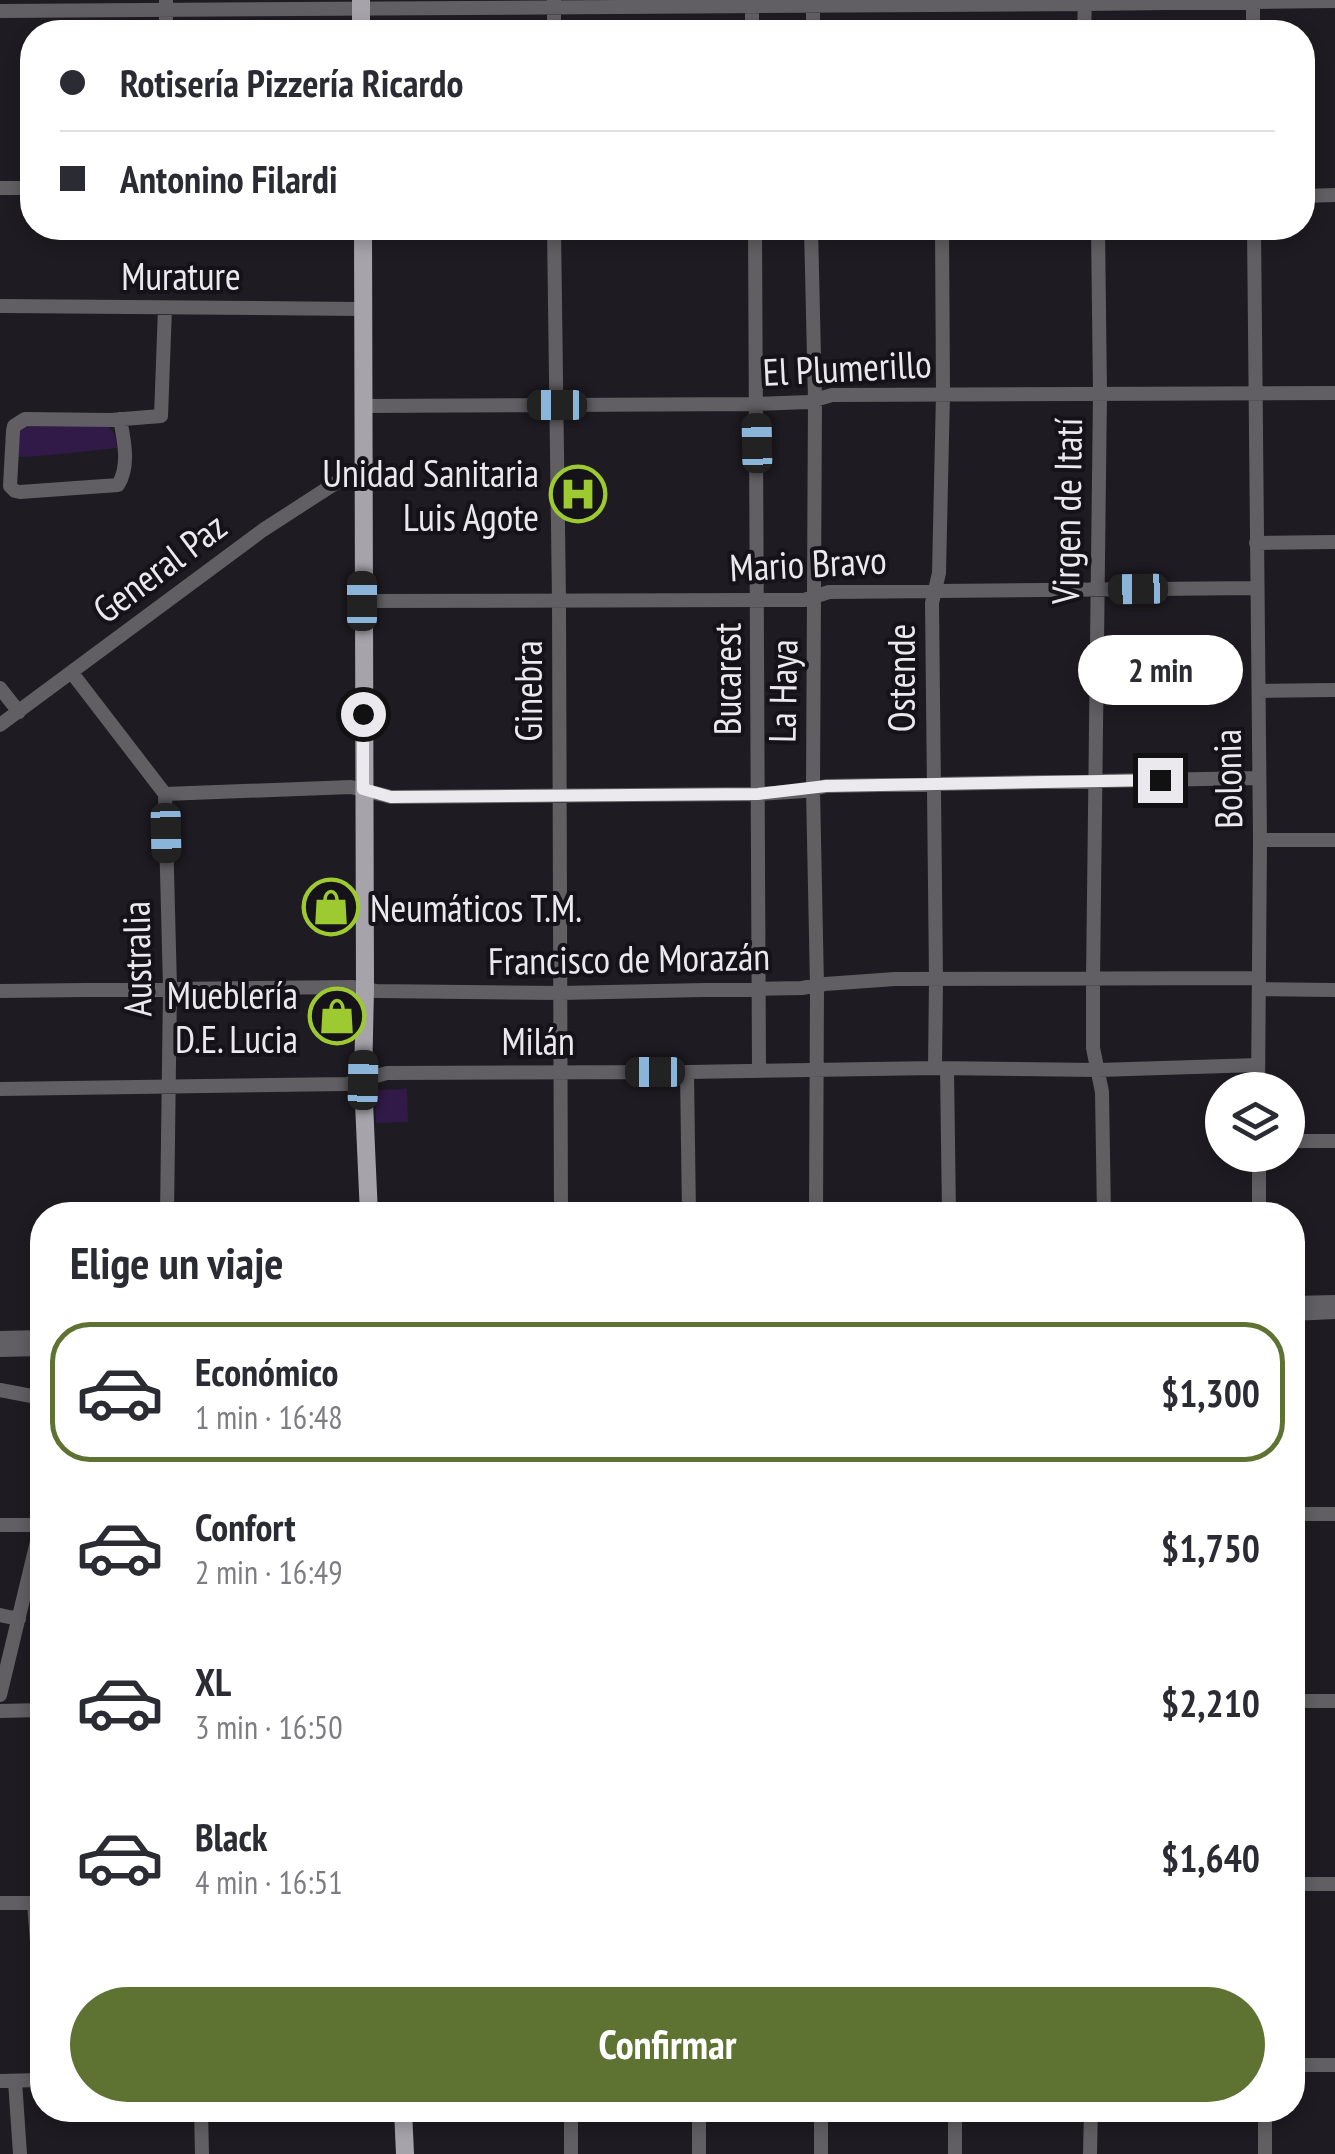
<!DOCTYPE html>
<html lang="es">
<head>
<meta charset="utf-8">
<style>
	:root { --surface:#fff; --page:#f2f2f3; --text:#2b2b33; --muted:#7c7c81; --line:#e1e1e2; --accent:#5e7332 }
	body { margin:0; font-family:"PT Sans Narrow",sans-serif; background:var(--page); color:var(--text); height:100vh; display:flex; flex-direction:column; font-size:38px; white-space:nowrap }
	* { box-sizing:border-box; margin:0 }
	p { font-size:32px; color:var(--muted) }
	.icon { flex:none; width:55px; height:55px; fill:none; stroke:currentColor; stroke-width:2; stroke-linecap:round; stroke-linejoin:round }
	.map { position:relative; flex:1; overflow:hidden }
	.side { position:absolute; left:30px; top:1202px; width:1275px; height:920px; display:flex; flex-direction:column; background:var(--surface); border-radius:40px; box-shadow:0 5px 15px #0003 }
	.side>* { flex:none }
	.top-card { position:absolute; left:20px; top:20px; width:1295px; height:220px; border-radius:40px; box-shadow:0 5px 15px #0003; display:grid; align-content:center; height:220px; padding:0 40px; background:var(--surface) }
	.controls { position:absolute; left:1205px; top:1072px; display:grid; gap:20px }
	.controls a { display:grid; place-items:center; width:100px; height:100px; border-radius:50%; background:var(--surface); box-shadow:0 5px 15px #0003; font-size:50px }
	.end { position:absolute; width:45px; height:45px; margin:-22px; border:12px solid #ebe9ee; background:#111; box-shadow:0 0 0 5px #111 }
	.from { border-radius:50% }
	.bubble { position:absolute; height:70px; border-radius:35px; background:var(--surface); box-shadow:0 5px 15px #0003; font-size:32px; font-weight:700; line-height:70px; text-align:center }
	.car { position:absolute; width:30px; height:60px; margin:-30px -15px; border-radius:12px; box-shadow:0 0 8px 2px #0007; background:linear-gradient(#222 24%,#8ab4d8 0 40%,#222 0 76%,#8ab4d8 0 86%,#222 0) }
	.top-card b { display:flex; align-items:center; gap:35px; height:95px; font-size:38px }
	.top-card b+b { border-top:2px solid var(--line) }
	.top-card i { width:25px; height:25px; background:var(--text) }
	ul { padding:0; list-style:none }
	li { display:flex; align-items:center; gap:30px; height:140px; margin:0 20px 15px; padding:0 20px; border:5px solid transparent; border-radius:40px }
	li div { flex:1 }
	li b { display:block; font-size:38px }
	li em { font-style:normal; font-weight:700 }
	li.on { border-color:var(--accent) }
	li>.icon { width:90px; height:90px; stroke-width:1.5 }
	h2 { padding:0 40px; font-size:45px; line-height:120px }
	.action { display:flex; gap:20px; margin-top:auto; padding:20px 40px }
	.action a { flex:1; height:115px; border-radius:60px; background:var(--accent); color:#fff; font-size:40px; font-weight:700; line-height:115px; text-align:center }
	.map>svg:first-child { display:block }
	.green { fill:#321a48 }
	.lines { fill:none; stroke-linecap:round; stroke-linejoin:round }
	.minor { stroke:#615f63; stroke-width:14 }
	.major { stroke:#a6a3ab; stroke-width:18 }
	.route { stroke:#ebe9ee; stroke-width:12 }
	.labels { text-anchor:middle; dominant-baseline:central; stroke-width:8; stroke-linejoin:round; paint-order:stroke }
	.street-label { font-size:38px; fill:#ebe9ee; stroke:#151219 }
	.poi-label { font-size:38px; fill:#ebe9ee; stroke:#151219; text-anchor:end }
</style>
</head>
<body>
<div class="map">
<svg width="1335" height="2154" viewBox="0 0 1335 2154">
	<rect width="100%" height="100%" fill="#1e1b22"/>
	<path class="green" d="M101,423c13,6 15,12 16,25 -33,3 -65,8 -98,9l-5,-2 2,-23 7,-5z
		M407,1089l1,33 -32,1 -1,-33z"/>
	<g class="lines">
		<path class="minor" d="M166,0v32
			M752,0v32
			M1253,0v32
			M0,11l1085,-7 250,-3
			M554,32v-31
			M813,32v-32
			M1084,32l1,-32
			M0,188h32
			M1302,196l33,-1
			M554,228l5,374 2,613
			M755,228l4,842
			M811,228l4,171 -2,390 4,197 -1,229
			M1098,228l2,165 -7,586v69l9,44 2,123
			M1254,228l6,612 -2,250
			M0,306l362,3
			M363,406l393,-2 52,-2 24,-7 503,-2
			M120,419c4,21 10,47 -2,66l-98,7 -5,-1 -5,-5 3,-55 1,-5 11,-7 86,1 50,-4 4,-108
			M1256,543l79,-1
			M362,601l442,-1 25,-8 427,-4
			M72,673l93,121 5,194 -3,227
			M0,688l19,24
			M1259,691l76,-1
			M0,725l263,-195 82,-53 19,-5
			M165,794l186,-7 40,10 367,-3 47,-3 21,-5 432,-8
			M1260,840h75
			M1259,989l76,1
			M0,991l352,-4 24,4 184,2 242,-5 23,-4 70,-5 364,-1
			M935,1068l1,-89 -4,-376 7,-30 4,-179 -1,-166
			M947,1069l2,146
			M687,1072l2,143
			M0,1089l347,-5 40,-11 300,-1 248,-4 163,2 160,-5
			M1288,1141h47
			M1259,1155v60
			M1292,1303l43,-1
			M1292,1314l43,-2
			M0,1338l42,-1
			M0,1350l42,-1
			M0,1390l42,8
			M1292,1514h43
			M0,1525h42
			M0,1615l19,4
			M0,1695l41,-170
			M1292,1701h43
			M0,1711l42,-1
			M1292,1884h43
			M0,1903h42
			M34,1903l8,105
			M1292,2065h43
			M0,2081l42,-1
			M15,2081l5,73
			M201,2110l1,44
			M571,2110v44
			M699,2110v44
			M955,2110v44
			M1265,2110v44
			M821,2154v-44
			M1090,2154l1,-44"/>
		<path class="major" d="M361,0v32
			M363,228l2,761 -2,91 6,135
			M403,2110l2,44"/>
	</g>
	<g class="lines">
		<path class="route" d="M363,714v75l28,8 367,-3 68,-8 334,-6"/>
	</g>
	<defs>
		<g id="hospital-ring" transform="scale(2.875)"><circle r="9.5" fill="#151219" stroke="#9dca31" stroke-width="1.5"/><path d="M-5-5h3v3.5h4V-5h3V5h-3V1.5h-4V5h-3Z" fill="#9dca31"/></g>
		<g id="shop-ring" transform="scale(2.875)"><circle r="9.5" fill="#151219" stroke="#9dca31" stroke-width="1.5"/><path d="M-5-2.5h2.3a2.7 3.5 0 0 1 5.4 0H5L5.5 6h-11ZM-1.5-2.5h3a1.5 2.3 0 0 0-3 0Z" fill="#9dca31"/></g>
	</defs>
	<g fill-rule="evenodd">
		<use href="#hospital-ring" x="578" y="494"/>
		<use href="#shop-ring" x="331" y="907"/>
		<use href="#shop-ring" x="337" y="1016"/>
	</g>
	<g class="labels">
		<g class="street-label">
			<text x="181" y="275">Murature</text>
			<text transform="translate(847 367) rotate(-3)">El Plumerillo</text>
			<text transform="translate(1066 511) rotate(-89)">Virgen de Itatí</text>
			<text transform="translate(808 563) rotate(-3)">Mario Bravo</text>
			<text transform="translate(159 567) rotate(-37)">General Paz</text>
			<text transform="translate(900 678) rotate(-90)">Ostende</text>
			<text transform="translate(726 679) rotate(-90)">Bucarest</text>
			<text transform="translate(527 691) rotate(-90)">Ginebra</text>
			<text transform="translate(782 691) rotate(-89)">La Haya</text>
			<text transform="translate(1227 779) rotate(-91)">Bolonia</text>
			<text transform="translate(629 958) rotate(-1)">Francisco de Morazán</text>
			<text transform="translate(136 959) rotate(-91)">Australia</text>
			<text x="538" y="1040">Milán</text>
		</g>
		<g class="poi-label">
			<text x="539" y="472">Unidad Sanitaria<tspan x="539" dy="44">Luis Agote</tspan></text>
			<text x="370" y="907" text-anchor="start">Neumáticos T.M.</text>
			<text x="298" y="994">Mueblería<tspan x="298" dy="44">D.E. Lucia</tspan></text>
		</g>
	</g>
</svg>
<div class="controls">
<a><svg class="icon" aria-label="layers" viewBox="0 0 24 24"><path d="M12 4l9 5-9 5-9-5zM3 14l9 5 9-5"/></svg></a>
</div>
<i class="end from" style="left:363px;top:714px"></i>
<i class="end" style="left:1160px;top:780px"></i>
<div class="bubble" style="left:1078px;top:635px;width:165px">2 min</div>
<i class="car" style="left:557px;top:405px;rotate:270deg"></i>
<i class="car" style="left:757px;top:443px;rotate:359deg"></i>
<i class="car" style="left:1138px;top:589px;rotate:269deg"></i>
<i class="car" style="left:362px;top:601px;rotate:0deg"></i>
<i class="car" style="left:166px;top:833px;rotate:179deg"></i>
<i class="car" style="left:655px;top:1072px;rotate:270deg"></i>
<i class="car" style="left:363px;top:1080px;rotate:1deg"></i>
<div class="top-card">
<b><i class="from"></i>Rotisería Pizzería Ricardo</b>
<b><i></i>Antonino Filardi</b>
</div>
<section class="side">
<h2>Elige un viaje</h2>
<ul>
<li class="on"><svg class="icon" aria-label="car" viewBox="0 0 24 24"><path d="M5 17H2v-5l4-1 3-4h7l3 4 3 1v5h-3M9 17h6M6 11h13"/><circle cx="7" cy="17" r="2"/><circle cx="17" cy="17" r="2"/></svg><div><b>Económico</b><p>1 min · 16:48</p></div><em>$1,300</em></li>
<li><svg class="icon" aria-label="car" viewBox="0 0 24 24"><path d="M5 17H2v-5l4-1 3-4h7l3 4 3 1v5h-3M9 17h6M6 11h13"/><circle cx="7" cy="17" r="2"/><circle cx="17" cy="17" r="2"/></svg><div><b>Confort</b><p>2 min · 16:49</p></div><em>$1,750</em></li>
<li><svg class="icon" aria-label="car" viewBox="0 0 24 24"><path d="M5 17H2v-5l4-1 3-4h7l3 4 3 1v5h-3M9 17h6M6 11h13"/><circle cx="7" cy="17" r="2"/><circle cx="17" cy="17" r="2"/></svg><div><b>XL</b><p>3 min · 16:50</p></div><em>$2,210</em></li>
<li><svg class="icon" aria-label="car" viewBox="0 0 24 24"><path d="M5 17H2v-5l4-1 3-4h7l3 4 3 1v5h-3M9 17h6M6 11h13"/><circle cx="7" cy="17" r="2"/><circle cx="17" cy="17" r="2"/></svg><div><b>Black</b><p>4 min · 16:51</p></div><em>$1,640</em></li>
</ul>
<div class="action"><a>Confirmar</a></div>
</section>
</div>
</body>
</html>
